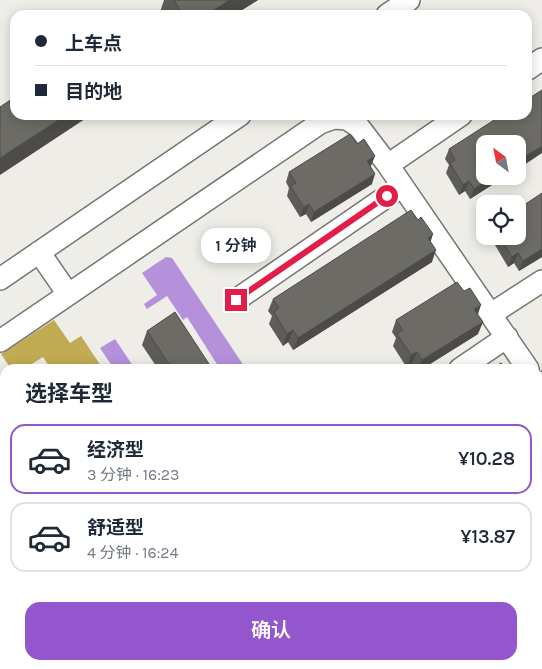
<!DOCTYPE html>
<html lang="zh">
<head>
<meta charset="utf-8">
<style>
	:root { --surface:#fff; --page:#f6f6f7; --text:#1f2937; --muted:#747a83; --line:#e0e1e3; --accent:#9456cd }
	body { margin:0; font-family:Karla,"Noto Sans SC",sans-serif; background:var(--page); color:var(--text); height:100vh; display:flex; flex-direction:column; font-size:19px; white-space:nowrap }
	* { box-sizing:border-box; margin:0 }
	p { font-size:16px; color:var(--muted) }
	.icon { flex:none; width:28px; height:28px; fill:none; stroke:currentColor; stroke-width:2; stroke-linecap:round; stroke-linejoin:round }
	.map { position:relative; flex:1; overflow:hidden }
	.drawer { position:absolute; left:0px; top:364px; width:542px; height:306px; display:flex; flex-direction:column; background:var(--surface); border-radius:15px 15px 0 0; box-shadow:0 2px 12px #0003 }
	.drawer>* { flex:none }
	.top-card { position:absolute; left:10px; top:10px; width:522px; height:110px; border-radius:15px; box-shadow:0 2px 12px #0003; display:grid; align-content:center; height:110px; padding:0 25px; background:var(--surface) }
	.needle { width:32px; rotate:328deg }
	.tools { position:absolute; left:476px; top:135px; display:grid; gap:10px }
	.tools a { display:grid; place-items:center; width:50px; height:50px; border-radius:10px; background:var(--surface); box-shadow:0 2px 12px #0003; font-size:25px }
	.end { position:absolute; width:22px; height:22px; margin:-11px; border:6px solid #e11d48; background:#fff; box-shadow:0 0 0 2px #fff }
	.from { border-radius:50% }
	.bubble { position:absolute; height:35px; border-radius:15px; background:var(--surface); box-shadow:0 2px 12px #0003; font-size:16px; font-weight:600; line-height:35px; text-align:center }
	.top-card b { display:flex; align-items:center; gap:18px; height:48px; font-size:19px }
	.top-card b+b { border-top:1px solid var(--line) }
	.top-card i { width:12px; height:12px; background:var(--text) }
	ul { padding:0; list-style:none }
	li { display:flex; align-items:center; gap:15px; height:70px; margin:0 10px 8px; padding:0 15px; border:2px solid var(--line); border-radius:15px }
	li div { flex:1 }
	li b { display:block; font-size:19px }
	li em { font-style:normal; font-weight:600 }
	li.active { border-color:var(--accent) }
	li>.icon { width:45px; height:45px; stroke-width:1.5 }
	h2 { padding:0 25px; font-size:22px; line-height:60px }
	.action { display:flex; gap:10px; margin-top:auto; padding:10px 25px }
	.action a { flex:1; height:58px; border-radius:15px; background:var(--accent); color:#fff; font-size:20px; font-weight:600; line-height:58px; text-align:center }
	.map>svg:first-child { display:block }
	.green { fill:#d8c579 }
	.forest { fill:#c1ac53 }
	.water { fill:#b591dc }
	.lines { fill:none; stroke-linecap:round; stroke-linejoin:round }
	.street-casing { stroke:#767570; stroke-width:24 }
	.street { stroke:#fff; stroke-width:21 }
	.wall { fill:#5d5c58 }
	.shaded-wall { fill:#4c4b47 }
	.building { fill:#6c6b66; stroke:#4c4b47 }
	.route { stroke:#e11d48; stroke-width:6 }
</style>
</head>
<body>
<div class="map">
<svg width="542" height="669" viewBox="0 0 542 669">
	<rect width="100%" height="100%" fill="#efede8"/>
	<path class="green" d="M542,437v28l-4,3v-28z"/>
	<path class="forest" d="M54,320l16,23 11,-7 22,33h-52l-8,-12 -19,12h-13l-10,-15z
		M542,630v22l-4,3v-22z
		M381,665h42l3,4h-43z
		M491,665h32l-6,4h-31z"/>
	<path class="water" d="M166,257l6,1 74,111h-26l-33,-52 -4,3 -16,-24 -20,13 -3,-5 13,-9 -15,-22z
		M115,339l20,30h-21l-14,-21z"/>
	<g class="lines">
		<g class="street-casing">
			<path id="street" d="M387,15l22,-15
				M528,69l14,-10
				M388,165l73,-50
				M39,252l29,42
				M0,279l240,-164
				M236,300l166,-114
				M491,314l51,-33
				M0,341l320,-218 14,-5 13,1 12,8 29,38 140,204
				M460,369l47,-32
				M538,382l4,7
				M538,540l4,-3
				M45,669l6,-4
				M210,669l6,-4"/>
		</g>
		<use href="#street" class="street"/>
	</g>
	<path class="wall" d="M164,0h94l-24,15h-72l-2,-3z
		M449,149l36,27h21l-36,23 -5,-8 -6,4 -13,-22 3,-8 -4,-6z
		M371,166v1l1,17 -61,38 -5,-8 -6,3 -13,-21 2,-8 -3,-6 3,-10z
		M542,193v64l-23,14 -5,-8 -6,4 -13,-22 3,-7 -1,-2h21z
		M431,242l1,20 -139,88 -5,-8 -5,4 -14,-22 3,-8 -4,-5 5,-12z
		M478,315v19l-56,35h-7l-3,-5 -5,4 -14,-22 3,-8 -4,-6 4,-12z
		M147,331l64,36 -1,2h-52l-16,-24z
		M542,557v34l-4,-7v-4l1,-5 -1,-3v-8l1,-5z"/>
	<path class="shaded-wall" d="M230,0h28l-24,15h-28z
		M66,115h25l-91,60v-17z
		M542,146v7l-24,16v-8z
		M375,156l-4,10 -8,5 4,-10z
		M375,174l-3,10 -61,38 3,-10z
		M494,176h12l-36,23 4,-10z
		M469,181l-4,10 -6,4 4,-10z
		M309,204l-3,10 -6,3 4,-10z
		M433,234l-4,13 -1,-9z
		M542,249v8l-23,14 4,-10z
		M436,250l-4,12 -139,88 5,-12z
		M518,253l-4,10 -6,4 4,-10z
		M481,305l-4,12 -3,-8z
		M483,322l-5,12 -56,35h-4l4,-9z
		M293,330l-5,12 -5,4 4,-12z
		M417,352l-5,12 -5,4 4,-13z"/>
	<path class="building" d="M174,0h56l-24,15h-23z
		M542,90v56l-24,15v-17h-33v32h9l-20,13 -5,-8 -6,4 -13,-22 5,-3 -6,-11 53,-34h26v-16z
		M15,97v18h51l-66,43v-51z
		M350,134l7,10 7,-5 11,17 -8,5 8,13 -61,38 -5,-8 -5,3 -14,-21 6,-3 -7,-11z
		M542,193v56l-19,12 -5,-8 -6,4 -13,-21h19v-27z
		M411,210l7,10 3,-3 12,17 -5,4 8,12 -138,88 -5,-8 -6,4 -13,-22 5,-4 -6,-9z
		M457,282l7,9 6,-3 11,17 -7,4 9,13 -61,38 -5,-8 -6,3 -14,-21 6,-4 -7,-10z
		M175,312l36,55 -3,2h-47l8,-5 -22,-33z
		M501,363l4,6h-13z
		M542,655v14h-22l6,-4h12v-7z"/>
	<g class="lines">
		<path class="route" d="M236,300l151,-104"/>
	</g>
</svg>
<div class="tools">
<a><svg class="needle" viewBox="-14 -14 28 28"><path d="M0-13l5 13h-10z" fill="#e53935"/><path d="M0 13l5-13h-10z" fill="#747a83"/></svg></a>
<a><svg class="icon" aria-label="locate" viewBox="0 0 24 24"><circle cx="12" cy="12" r="6"/><path d="M12 2v4M12 18v4M2 12h4M18 12h4"/></svg></a>
</div>
<i class="end from" style="left:387px;top:196px"></i>
<i class="end" style="left:236px;top:300px"></i>
<div class="bubble" style="left:201px;top:228px;width:70px">1 分钟</div>
<div class="top-card">
<b><i class="from"></i>上车点</b>
<b><i></i>目的地</b>
</div>
<section class="drawer">
<h2>选择车型</h2>
<ul>
<li class="active"><svg class="icon" aria-label="car" viewBox="0 0 24 24"><path d="M5 17H2v-5l4-1 3-4h7l3 4 3 1v5h-3M9 17h6M6 11h13"/><circle cx="7" cy="17" r="2"/><circle cx="17" cy="17" r="2"/></svg><div><b>经济型</b><p>3 分钟 · 16:23</p></div><em>¥10.28</em></li>
<li><svg class="icon" aria-label="car" viewBox="0 0 24 24"><path d="M5 17H2v-5l4-1 3-4h7l3 4 3 1v5h-3M9 17h6M6 11h13"/><circle cx="7" cy="17" r="2"/><circle cx="17" cy="17" r="2"/></svg><div><b>舒适型</b><p>4 分钟 · 16:24</p></div><em>¥13.87</em></li>
</ul>
<div class="action"><a>确认</a></div>
</section>
</div>
</body>
</html>
